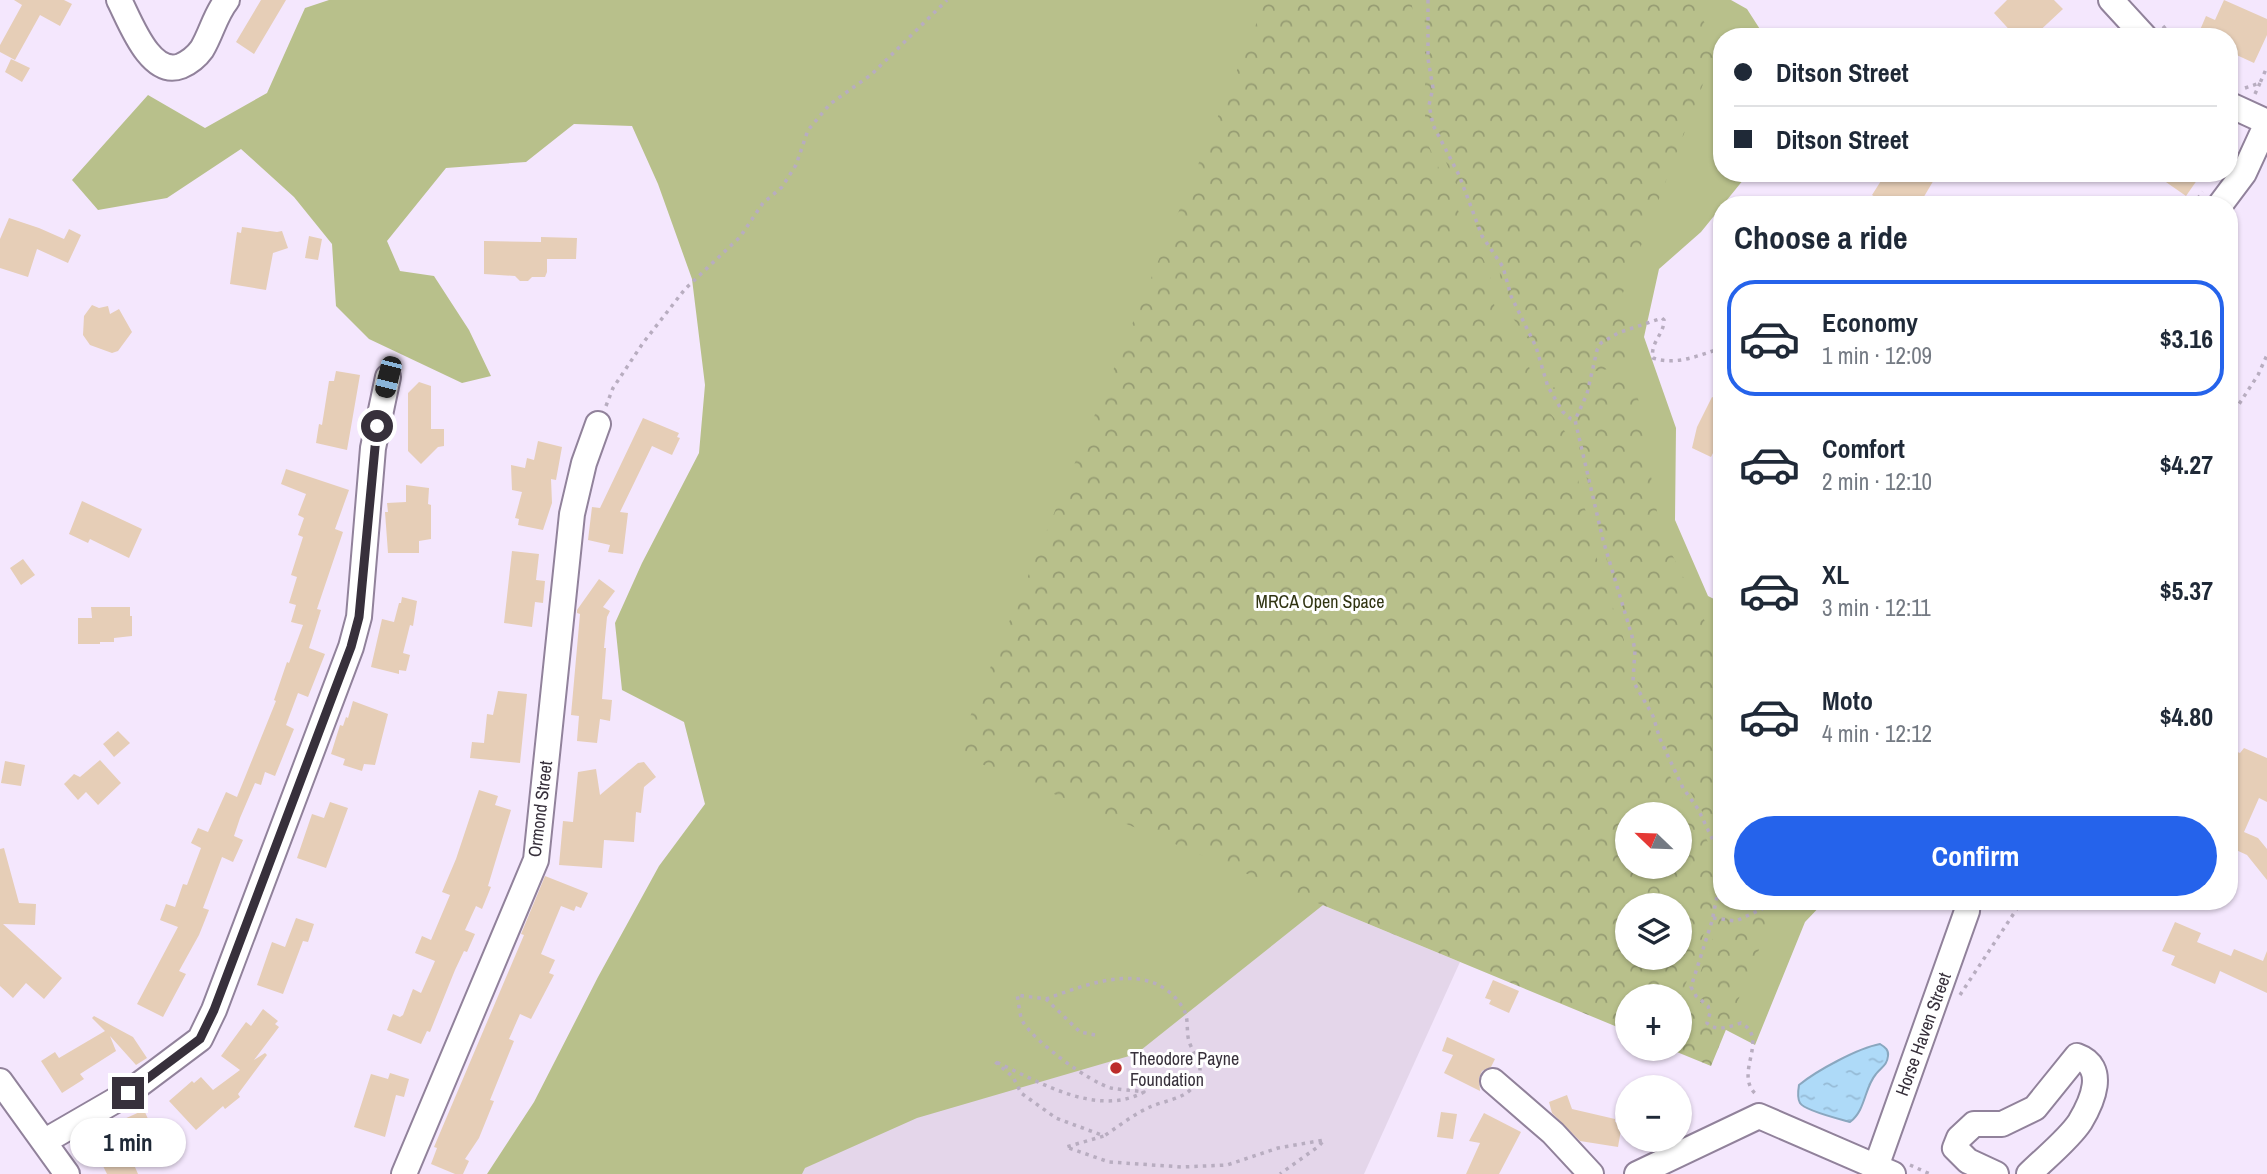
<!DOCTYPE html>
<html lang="en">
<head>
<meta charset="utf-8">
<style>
	:root { --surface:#fff; --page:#f2f2f3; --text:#1f2937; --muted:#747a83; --line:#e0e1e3; --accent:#2563eb }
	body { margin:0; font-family:"Archivo Narrow",sans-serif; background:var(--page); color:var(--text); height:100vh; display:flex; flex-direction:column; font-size:26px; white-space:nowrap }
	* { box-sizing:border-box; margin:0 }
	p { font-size:23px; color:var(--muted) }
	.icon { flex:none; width:38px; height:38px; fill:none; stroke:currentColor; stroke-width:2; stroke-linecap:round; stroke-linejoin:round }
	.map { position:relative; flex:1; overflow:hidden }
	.drawer { position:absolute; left:1713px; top:196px; width:525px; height:714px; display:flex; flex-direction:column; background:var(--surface); border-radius:28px; box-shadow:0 2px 5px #0004 }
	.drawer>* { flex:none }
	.hud { position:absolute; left:1713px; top:28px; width:525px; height:154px; border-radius:28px; box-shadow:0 2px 5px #0004; display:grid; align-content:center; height:154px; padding:0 21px; background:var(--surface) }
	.needle { width:46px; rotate:293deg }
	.fabs { position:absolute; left:1615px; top:802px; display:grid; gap:14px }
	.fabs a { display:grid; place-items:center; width:77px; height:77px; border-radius:50%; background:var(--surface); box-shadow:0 2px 5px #0004; font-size:35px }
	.end { position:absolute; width:32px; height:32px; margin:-16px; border:9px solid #37303b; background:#fff; box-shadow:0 0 0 4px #fff }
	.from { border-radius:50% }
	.bubble { position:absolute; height:49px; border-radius:24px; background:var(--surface); box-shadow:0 2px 5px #0004; font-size:23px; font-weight:800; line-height:49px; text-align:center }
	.car { position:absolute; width:21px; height:42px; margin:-21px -10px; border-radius:9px; box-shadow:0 0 5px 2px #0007; background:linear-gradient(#222 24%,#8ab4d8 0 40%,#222 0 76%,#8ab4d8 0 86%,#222 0) }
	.hud b { display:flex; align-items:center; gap:24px; height:66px; font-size:26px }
	.hud b+b { border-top:2px solid var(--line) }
	.hud i { width:18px; height:18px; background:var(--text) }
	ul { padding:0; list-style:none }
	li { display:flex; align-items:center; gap:21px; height:116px; margin:0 14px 10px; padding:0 7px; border:4px solid transparent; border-radius:28px }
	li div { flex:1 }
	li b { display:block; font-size:26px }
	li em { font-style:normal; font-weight:800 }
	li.on { border-color:var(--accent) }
	li>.icon { width:63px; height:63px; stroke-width:1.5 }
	h2 { padding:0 21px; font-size:32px; line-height:84px }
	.primary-button { display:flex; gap:14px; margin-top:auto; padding:14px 21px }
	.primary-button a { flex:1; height:80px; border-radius:42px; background:var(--accent); color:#fff; font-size:28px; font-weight:800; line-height:80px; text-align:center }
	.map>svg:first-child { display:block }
	.commercial { fill:#e4d6ea }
	.green { fill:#b8c08b; fill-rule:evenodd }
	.park { fill:url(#park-crowns); fill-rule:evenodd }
	.water { fill:url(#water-ripples); stroke:#8aa7bf; stroke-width:2 }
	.building { fill:#e6ceb7 }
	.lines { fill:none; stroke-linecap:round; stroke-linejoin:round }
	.minor-casing { stroke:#91829b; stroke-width:28 }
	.path { stroke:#b8adc0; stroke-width:3.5; stroke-dasharray:3.5 5; stroke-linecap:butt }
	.minor { stroke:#fff; stroke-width:24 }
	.route { stroke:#37303b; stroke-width:9 }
	.poi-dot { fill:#bc2d2b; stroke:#fff; stroke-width:2.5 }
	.labels { text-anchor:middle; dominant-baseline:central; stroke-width:6; stroke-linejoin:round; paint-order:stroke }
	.park-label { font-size:18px; fill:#303412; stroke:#fff }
	.street-label { font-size:18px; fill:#37303b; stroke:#fff }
	.poi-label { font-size:18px; fill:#37303b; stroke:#fff; text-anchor:start }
</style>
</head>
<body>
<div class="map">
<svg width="2267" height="1174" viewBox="0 0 2267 1174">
	<defs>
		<pattern id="park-crowns" width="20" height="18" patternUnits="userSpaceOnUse" patternTransform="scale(1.75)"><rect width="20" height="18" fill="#b8c08b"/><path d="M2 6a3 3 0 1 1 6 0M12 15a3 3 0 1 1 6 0" fill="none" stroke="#969c73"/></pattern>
		<pattern id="water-ripples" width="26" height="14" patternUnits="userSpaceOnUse" patternTransform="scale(1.75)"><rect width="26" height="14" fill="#aedaf8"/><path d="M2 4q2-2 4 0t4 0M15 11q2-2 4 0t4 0" fill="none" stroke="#96bbd6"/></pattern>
	</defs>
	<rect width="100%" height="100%" fill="#f4e7fd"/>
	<path class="commercial" d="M955,753l505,209 -96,212h-589z"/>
	<path class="green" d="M329,0h1402l16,9 18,28h-43v136l26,1 -47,58 -42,37 -15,68 32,91 -1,92 33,76 14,7v298h103l-20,21 -50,123 -75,-39v-10l-293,-142 -251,200 -219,64 -112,50 -3,6h-315l47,-72 64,-125 61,-111 46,-62 -21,-82 -62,-32 -7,-67 27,-60 57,-110 6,-68 -13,-106 -34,-95 -26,-58 -58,-2 -48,38 -80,6 -59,73 13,30 34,5 35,54 22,46 -29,7 -93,-44 -33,-33 -4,-62 -38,-47 -53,-48 -74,49 -69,12 -26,-30 76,-85 57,33 62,-35 38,-85zM1628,814h52v52h-52zM1628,905h52v52h-52z"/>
	<path class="park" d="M1266,0h145l4,24 1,94 46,101 27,51 6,40 30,41 12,46 30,37 32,133 25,73 1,41 15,24 27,66 44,76 11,11v25l-42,117v-4h-52l-1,35 -672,-278zM1628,814h52v52h-52zM1628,905h52v52h-52z
		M1421,0h270l27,45 -97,253 11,67 -89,15 -9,-33 -30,-41 -5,-39 -29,-52 -45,-99v-93z
		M1634,374l26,156 62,126v188l-47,-77 -26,-66 -14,-23 -2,-40 -25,-73 -33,-135 -30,-41z
		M1726,901h53l-68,165 -39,-16 8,-2v-19z"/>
	<path class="water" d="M1880,1044c5,3 9,6 8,12 -1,10 -7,11 -12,18 -12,14 -10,36 -26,48 -10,-3 -45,-11 -50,-19 -3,-5 -2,-12 -1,-18 17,-14 59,-37 81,-41z"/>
	<path class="building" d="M14,0h50l8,4 -12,22 -20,-11 -25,45 -15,-8v-7l22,-40z
		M261,0h25l-32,54 -18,-12z
		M2007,0h47l9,9 -30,28h-17l-22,-24z
		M2224,0l43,19v16l-13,28 -24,-11v-15h-33l9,-21 9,4z
		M11,59l19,9 -8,14 -17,-10z
		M1886,173h52l-19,32h-31l-16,-10z
		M2153,173h49l-16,23z
		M9,218l30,10 25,11 5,-10 12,6 -13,28 -31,-14 -9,28 -28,-9v-29z
		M242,227l35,5 5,-1 6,17 -15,5 -7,37 -36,-6 7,-52 4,1z
		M309,236l13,3 -4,21 -13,-2z
		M541,237l36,1 -1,21h-29v13l-2,5h-13l-4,4h-8l-5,-5 -31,-2v-33l57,1z
		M92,305l7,3 9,-2 2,8 9,-5 13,23 -14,19 -6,2 -22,-8 -7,-10 1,-19z
		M336,371l24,4 -13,75 -31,-7 3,-19 3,1 7,-44h5z
		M419,382l12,4v43h13v17l-6,1 -17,17 -13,-13v-58z
		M1712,397l10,4v48l-6,-2 -5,10 -19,-9 5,-21z
		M643,418l36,15 -2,4 3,1 -8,17 -20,-9 -32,66 8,1 -5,41 -15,-2 2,-7 -22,-5 4,-33 8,1z
		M538,441l24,6 -6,33 -5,-1 1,24 -9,27 -25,-5 1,-6 -4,-1 7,-26 -10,-2 -1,-25 14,3 2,-10 7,2z
		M286,469l63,21 -14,39 8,3 -26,77 4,1 -12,38 16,6 -17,43 -10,-4 -12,32 8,4 -19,47 -10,-4 -4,13 -6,-2 -15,35 -6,18 9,4 -10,22 -11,-5 -19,51 6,2 -10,25 -20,36 7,3 -23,43 -26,-13 41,-77 -18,-7 6,-16 9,3 8,-23 4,1 14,-37 -10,-5 7,-15 10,4 18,-40 11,5 39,-96 -2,-1 13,-38 2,1 14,-38 -12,-3 5,-17 -7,-2 8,-26 -6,-2 12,-38 -5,-2 6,-17 -6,-3 8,-21 -25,-10z
		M406,485l23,3 -1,16 3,1v34l-12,2v12h-31l-3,-41h3l-1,-9 19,-1z
		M82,501l60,28 -13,29 -39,-19 -2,4 -19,-9z
		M512,551l27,3 -3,26 9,1 -2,22 -8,-1 -3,25 -28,-4z
		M23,559l12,16 -14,10 -11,-17z
		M599,579l16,12 -12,16 7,4 -3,6 -3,31h2l-4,51 10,1 -2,21 -10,-2 -3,24 -20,-2 2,-25 -8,-1 9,-101 -3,-1v-3z
		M402,597l15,4 -4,25 -3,-1 -7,28 7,2 -4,16 -7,-1v4l-28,-7 11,-48 12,3 5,-19h2z
		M91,607h39v9h2v20l-18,2v4h-14v2h-22v-26h14z
		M498,691l29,3 -7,69 -50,-5 2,-16 12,1 3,-29 6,1z
		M353,701l35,13 -13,51 -11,-1 -2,7 -19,-6 2,-6 -14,-5 9,-29 3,1 3,-9 2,1z
		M118,731l12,12 -16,14 -11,-13z
		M2244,748l23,10v44l-8,-4 -15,34 14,6 9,11v31l-20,-25 -11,-5 -6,17v-118l10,4z
		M100,760l21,23 -23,22 -12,-13 -8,8 -14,-16 10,-10 6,3z
		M5,761l20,4 -4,21 -20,-3z
		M644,762l12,15 -12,10 -3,26 -5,-1 -2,30 -30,-2 -2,28 -43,-3 4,-44 10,1 5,-50 18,-3 4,26 38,-32z
		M479,790l19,6 -3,9 16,5 -23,76 3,1 -9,22 -6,-3 -11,24 10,4 -8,18 -3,-1 -9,19 -25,62 -3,-1 -6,13 -34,-14 6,-16 7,3 3,-2 10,-26 8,4 14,-32 -20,-8 7,-17 9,4 19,-45 -8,-3 14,-33z
		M330,802l18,6 -22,60 -29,-10 15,-44 12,4z
		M4,848l15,55 17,1 -1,21 -32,-1 59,54 -18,21 -18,-16 -13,15 -13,-12v-137z
		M545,876l43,17 -7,15 -5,-2 -2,5 -13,-5 -20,48 14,6 -6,13 5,2 -23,44 -11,-5 -11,25 5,2 -24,59 4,1 -15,37 -14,21 4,2 -6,13h-8l-24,-10 6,-16 -3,-1 90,-212 -3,-1z
		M296,918l18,6 -6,18 -5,-1 -20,53 -26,-9 15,-43 13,5z
		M2175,922l26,11 -4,9 34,14 3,-7 29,12 4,-10v42l-47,-22 -5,13 -44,-19 4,-9 -13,-5z
		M1493,980l26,11 -10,22 -20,-9 2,-4 -6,-2z
		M263,1009l15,12 -3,3 4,3 -25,33 11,-7 2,2 -29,39 2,3 -15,12 -2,-3 -27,24 -27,-29 23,-20 2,2 7,-6 12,13 27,-20 -19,-14 25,-34 5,4z
		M94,1016l39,21 14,21 -11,7 -26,-29 6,15 -36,23 4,5 -22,14 -21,-32 14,-9 4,6 46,-27 -13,-13z
		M1447,1037l48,22 -4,8 -9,4 -3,7 1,13 -36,-18 9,-18 -11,-4z
		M390,1073l19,6 -5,18 -8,-2 -11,42 -31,-10 17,-53 17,5z
		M1567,1095l5,14 43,10v3l7,2 -4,23 -38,-6 -28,-28 -3,-11z
		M144,1110l9,20 -19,8 1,17 -3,5 6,14h-31l-14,-28 5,-7 15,-8 -2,-6z
		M1441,1112l16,2 -4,25 -16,-2z
		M1484,1113l37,19 -22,42h-33l14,-31 -11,-2z"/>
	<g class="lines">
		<g class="minor-casing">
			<path id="minor" d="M119,0c11,21 31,78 62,66 9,-4 16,-10 21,-17 10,-17 13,-34 25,-49
				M2111,0l34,37
				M2230,105l37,17
				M2220,205l24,-32 23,-50
				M0,1081l67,93
				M1493,1081l60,52 38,41
				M45,1141l83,-48 72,-54 14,-29 137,-363 8,-30 14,-169 15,-71
				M1876,1167l91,-256 1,-10
				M404,1174l132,-314 36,-346 12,-51 14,-39
				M1637,1174l122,-58 134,58
				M1996,1174l-28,-13 -13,-13 4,-10 15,-14h28l33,-16 42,-52c31,11 15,46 3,66 -11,17 -36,37 -51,52"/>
		</g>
		<path class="path" d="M1428,0v59l5,29 -4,17 4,20 26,50 23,61 21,31 8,29 25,51 12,40 15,25 8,7 4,1
			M2163,26l10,11
			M2245,88l15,-5 7,-16
			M2255,94l5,-11
			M2192,205l11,-13
			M1722,348c-23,7 -45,18 -69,10 -3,-16 11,-23 11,-38l-2,-2 -44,15 -17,10 -4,7 -10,44 -12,26 28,120 29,96 3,14 -2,31 20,35 7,23 23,49 15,21 24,50
			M606,406l7,-18 30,-45 42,-54 55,-52 23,-34 19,-16 14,-22 12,-35 22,-26 42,-30 75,-74
			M2230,418l28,-43 9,-20
			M1722,872l-10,49 -21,66 5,9 12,10 2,7 -3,10c9,9 22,4 34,0 30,16 -10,52 17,73
			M1713,918l23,3 28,-13 7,-7
			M1960,995l62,-94
			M1046,999c44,-16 106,-41 137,9 7,12 2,24 7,36 7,17 17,26 3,43 -9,12 -30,14 -43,20 -16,7 -31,19 -46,29
			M1095,1035l-15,-3 -34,-33 -29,-4c2,7 2,20 6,27 11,19 66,60 88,66 10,2 22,2 33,4 -48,26 -106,-11 -150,-31l19,16 8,16 35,25 48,18 -38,11 43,15 73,5 45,-2 51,-17 46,-8 -5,6 -39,28
			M1910,1165l20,9"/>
		<use href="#minor" class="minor"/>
	</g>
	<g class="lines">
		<path class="route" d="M128,1093l72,-54 14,-29 137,-363 8,-30 18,-191"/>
	</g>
	<circle class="poi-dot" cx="1116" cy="1068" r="7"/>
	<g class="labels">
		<g class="park-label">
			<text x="1320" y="601">MRCA Open Space</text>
		</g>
		<g class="street-label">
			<text transform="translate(540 809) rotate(-83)">Ormond Street</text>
			<text transform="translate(1923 1034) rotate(-70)">Horse Haven Street</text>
		</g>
		<g class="poi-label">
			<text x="1130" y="1058">Theodore Payne<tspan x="1130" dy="21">Foundation</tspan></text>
		</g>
	</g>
</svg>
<div class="fabs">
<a><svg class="needle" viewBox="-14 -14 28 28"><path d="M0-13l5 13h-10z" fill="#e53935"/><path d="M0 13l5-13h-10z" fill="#747a83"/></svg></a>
<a><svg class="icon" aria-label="layers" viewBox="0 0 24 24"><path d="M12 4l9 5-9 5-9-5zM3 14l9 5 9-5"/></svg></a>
<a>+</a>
<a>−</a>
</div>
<i class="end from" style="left:377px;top:426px"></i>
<i class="end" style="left:128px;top:1093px"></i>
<div class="bubble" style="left:70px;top:1118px;width:116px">1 min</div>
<i class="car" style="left:388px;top:377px;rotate:194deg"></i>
<div class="hud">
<b><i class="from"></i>Ditson Street</b>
<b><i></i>Ditson Street</b>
</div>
<section class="drawer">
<h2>Choose a ride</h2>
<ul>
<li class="on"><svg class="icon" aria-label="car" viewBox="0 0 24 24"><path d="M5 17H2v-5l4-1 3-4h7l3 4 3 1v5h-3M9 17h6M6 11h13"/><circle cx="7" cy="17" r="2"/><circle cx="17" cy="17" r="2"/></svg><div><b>Economy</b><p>1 min · 12:09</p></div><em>$3.16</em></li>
<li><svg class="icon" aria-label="car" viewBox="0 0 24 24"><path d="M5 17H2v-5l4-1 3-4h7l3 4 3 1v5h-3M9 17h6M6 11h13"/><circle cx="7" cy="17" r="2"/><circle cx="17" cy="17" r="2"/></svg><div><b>Comfort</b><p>2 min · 12:10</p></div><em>$4.27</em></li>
<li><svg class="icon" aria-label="car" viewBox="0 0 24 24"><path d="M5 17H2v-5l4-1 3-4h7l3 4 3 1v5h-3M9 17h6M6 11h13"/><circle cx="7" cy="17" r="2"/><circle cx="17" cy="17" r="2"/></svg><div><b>XL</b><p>3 min · 12:11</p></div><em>$5.37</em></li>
<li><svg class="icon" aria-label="car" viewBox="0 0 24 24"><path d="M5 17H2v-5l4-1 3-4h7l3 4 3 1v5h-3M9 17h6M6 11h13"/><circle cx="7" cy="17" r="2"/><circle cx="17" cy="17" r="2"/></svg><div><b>Moto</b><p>4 min · 12:12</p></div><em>$4.80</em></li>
</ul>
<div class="primary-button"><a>Confirm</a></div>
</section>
</div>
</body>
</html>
